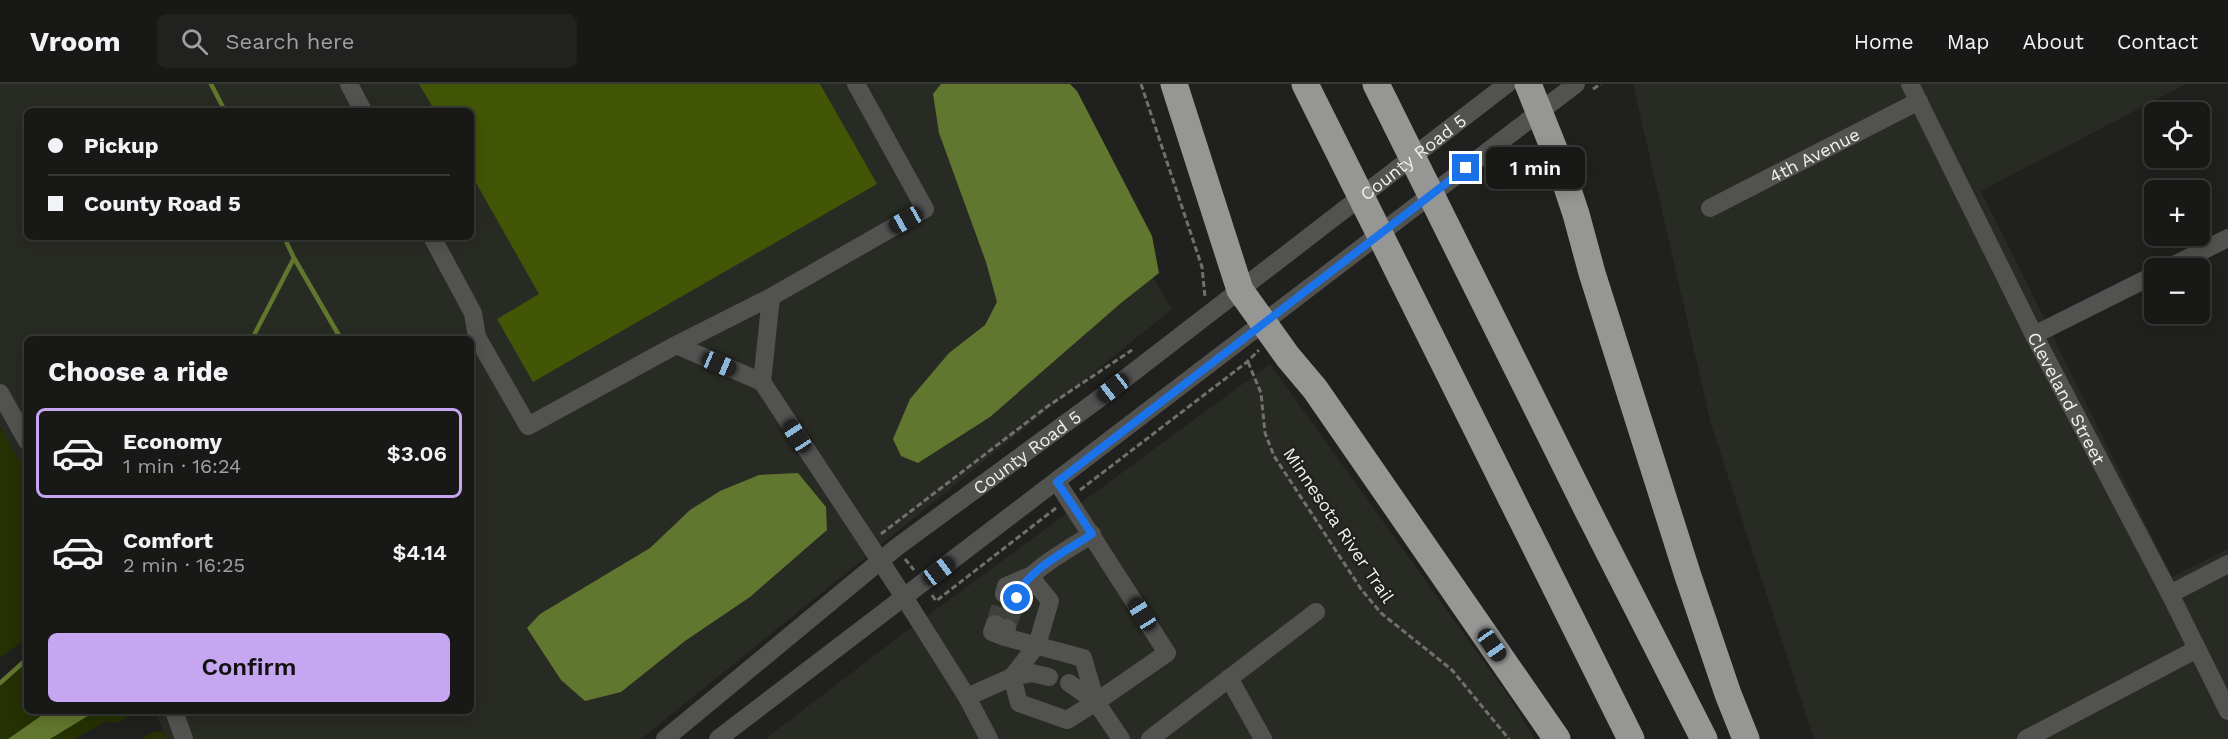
<!DOCTYPE html>
<html lang="en">
<head>
<meta charset="utf-8">
<style>
	:root { --surface:#181917; --page:#212220; --text:#f1f3f6; --muted:#9fa0a1; --line:#363836; --accent:#c6a6f0 }
	body { margin:0; font-family:"Work Sans",sans-serif; background:var(--page); color:var(--text); height:100vh; display:flex; flex-direction:column; font-size:22px; white-space:nowrap }
	* { box-sizing:border-box; margin:0 }
	p { font-size:20px; color:var(--muted) }
	.icon { flex:none; width:33px; height:33px; fill:none; stroke:currentColor; stroke-width:2; stroke-linecap:round; stroke-linejoin:round }
	.map { position:relative; flex:1; overflow:hidden }
	.side { position:absolute; left:24px; top:252px; width:450px; height:378px; display:flex; flex-direction:column; background:var(--surface); border-radius:9px; box-shadow:0 3px 15px #0003,0 0 0 2px var(--line) }
	.side>* { flex:none }
	.top-card { position:absolute; left:24px; top:24px; width:450px; height:132px; border-radius:9px; box-shadow:0 3px 15px #0003,0 0 0 2px var(--line); display:grid; align-content:center; height:132px; padding:0 24px; background:var(--surface) }
	.tools { position:absolute; left:2144px; top:18px; display:grid; gap:12px }
	.tools a { display:grid; place-items:center; width:66px; height:66px; border-radius:9px; background:var(--surface); box-shadow:0 3px 15px #0003,0 0 0 2px var(--line); font-size:30px }
	.end { position:absolute; width:27px; height:27px; margin:-14px; border:8px solid #1a73e8; background:#fff; box-shadow:0 0 0 3px #fff }
	.from { border-radius:50% }
	.bubble { position:absolute; height:42px; border-radius:9px; background:var(--surface); box-shadow:0 3px 15px #0003,0 0 0 2px var(--line); font-size:20px; font-weight:600; line-height:42px; text-align:center }
	.car { position:absolute; width:18px; height:36px; margin:-18px -9px; border-radius:8px; box-shadow:0 0 4px 2px #0007; background:linear-gradient(#222 24%,#8ab4d8 0 40%,#222 0 76%,#8ab4d8 0 86%,#222 0) }
	.top-card b { display:flex; align-items:center; gap:21px; height:57px; font-size:22px }
	.top-card b+b { border-top:2px solid var(--line) }
	.top-card i { width:15px; height:15px; background:var(--text) }
	ul { padding:0; list-style:none }
	li { display:flex; align-items:center; gap:18px; height:90px; margin:0 12px 9px; padding:0 12px; border:3px solid transparent; border-radius:9px }
	li div { flex:1 }
	li b { display:block; font-size:22px }
	li em { font-style:normal; font-weight:600 }
	li.active { border-color:var(--accent) }
	li>.icon { width:54px; height:54px; stroke-width:1.5 }
	h2 { padding:0 24px; font-size:27px; line-height:72px }
	.cta { display:flex; gap:12px; margin-top:auto; padding:12px 24px }
	.cta a { flex:1; height:69px; border-radius:9px; background:var(--accent); color:#111; font-size:24px; font-weight:600; line-height:69px; text-align:center }
	header { display:flex; align-items:center; gap:36px; box-sizing:border-box; height:84px; padding:0 30px; background:var(--surface); border-bottom:2px solid var(--line) }
	header strong { font-size:28px }
	nav { display:flex; gap:33px; margin-inline-start:auto; font-size:21px }
	.search { width:420px; height:54px; background:var(--page); display:flex; align-items:center; gap:15px; box-sizing:border-box; padding:0 21px; border-radius:9px; color:var(--muted); font-size:22px }
	.map>svg:first-child { display:block }
	.built { fill:#282b23; fill-rule:evenodd }
	.green { fill:#253102 }
	.water { fill:#61762e }
	.lines { fill:none; stroke-linecap:round; stroke-linejoin:round }
	.stream { stroke:#61762e; stroke-width:4.5 }
	.building { fill:#435606 }
	.minor-tunnel { stroke:#3f403e; stroke-width:18; stroke-dasharray:18 9; stroke-linecap:butt }
	.path { stroke:#70706e; stroke-width:3; stroke-dasharray:6 3; stroke-linecap:butt }
	.minor { stroke:#525251; stroke-width:18 }
	.highway { stroke:#969794; stroke-width:27 }
	.route { stroke:#1a73e8; stroke-width:8 }
	.labels { text-anchor:middle; dominant-baseline:central; stroke-width:4.5; stroke-linejoin:round; paint-order:stroke }
	.street-label { font-size:18px; fill:#efefed; stroke:#20211f }
</style>
</head>
<body>
<header>
<strong>Vroom</strong>
<div class="search"><svg class="icon" aria-label="search" viewBox="0 0 24 24"><circle cx="10" cy="10" r="6"/><path d="M15 15l6 6"/></svg>Search here</div>
<nav><a>Home</a><a>Map</a><a>About</a><a>Contact</a></nav>
</header>
<div class="map">
<svg width="2228" height="655" viewBox="0 0 2228 655">
	<rect width="100%" height="100%" fill="#20211f"/>
	<path class="built" d="M0,0h1038l134,225 -531,430h-475l-10,-28h315v-372h-444v136l-27,-48zM27,27h444v126h-444z
		M1633,0h553l-205,107 191,386 56,-28v190h-414l-103,-315z
		M1270,280l237,330 28,45h-770l135,-103z"/>
	<path class="green" d="M0,343l27,48v163l-27,20z
		M27,578v49h110l-20,12 -12,-1 -31,17h-74v-54z
		M155,647l9,1 2,7h-26z"/>
	<path class="water" d="M941,0h129l7,7 75,145 7,37 -38,30 -131,114 -72,46 -17,-7 -8,-17 17,-40 39,-46 36,-28 12,-23 -11,-40 -47,-129 -6,-39z
		M798,389l28,34 1,23 -77,67 -65,44 -64,51 -36,9 -24,-21 -34,-52 13,-14 110,-66 40,-38 30,-19 39,-16z
		M48,627h48l-46,28h-42z"/>
	<g class="lines">
		<path class="stream" d="M211,0l14,27
			M284,153l10,21 47,81
			M252,255l42,-81
			M0,599l27,-24"/>
	</g>
	<path class="building" d="M419,0h401l57,100 -344,198 -36,-63 42,-25 -68,-120v-63h-36z"/>
	<g class="lines">
		<path class="minor-tunnel" d="M995,540l9,-30
			M1007,544l10,-30"/>
		<path class="path" d="M1141,0l61,183 3,30
			M1593,5l8,-5
			M1248,278l13,31 4,40 9,23 87,133 20,24 71,57 57,69
			M1080,406l167,-128 12,-12
			M881,450l167,-128 84,-56
			M905,475l9,11
			M932,511l4,6 120,-93"/>
		<g class="minor">
			<path d="M349,0l14,27"/>
			<path id="s1" d="M1910,0l124,251 136,259 58,117"/>
			<path id="s2" d="M1710,124l209,-107"/>
			<path d="M432,153l41,76 4,24 51,89 148,-81 95,-48 154,-88 -69,-125"/>
			<path d="M2168,184l60,-30"/>
			<path d="M771,213l-9,85 142,215 63,100 22,42"/>
			<path d="M2034,251l120,-60"/>
			<path d="M676,261l86,37"/>
			<path d="M0,309l27,48"/>
			<path d="M1057,398l110,171 -71,49 25,37"/>
			<path d="M1004,510l2,-8 24,-10 20,25 -13,44 -25,32 20,-4 17,4"/>
			<path d="M2170,510l58,-30"/>
			<path d="M1017,514c6,-26 53,-49 75,-64"/>
			<path d="M995,540l-3,8 13,5"/>
			<path d="M1007,544l-2,9 78,21 13,44 -27,-19"/>
			<path d="M1229,594l34,61"/>
			<path d="M967,613l45,-20 7,26 48,17 29,-18"/>
			<path d="M174,627l10,28"/>
			<path id="s3" d="M665,655l232,-192 199,-146 411,-317"/>
			<path d="M718,655l858,-655"/>
			<path d="M1150,655l166,-127"/>
			<path d="M2026,655l171,-90"/>
		</g>
		<path class="highway" d="M1174,0l66,206 48,67 27,32 242,350
			M1305,0l326,655
			M1376,0l211,425 117,230
			M1528,0l28,70 20,60 16,59 96,303 40,118 18,45"/>
	</g>
	<g class="lines">
		<path class="route" d="M1017,514c6,-26 53,-49 75,-64l-35,-52 409,-314"/>
	</g>
	<g class="labels">
		<g class="street-label">
			<text stroke="none"><textPath href="#s2" startOffset="117">4th Avenue</textPath></text>
			<text stroke="none"><textPath href="#s3" startOffset="948">County Road 5</textPath></text>
			<text stroke="none"><textPath href="#s1" startOffset="351">Cleveland Street</textPath></text>
			<text stroke="none"><textPath href="#s3" startOffset="462">County Road 5</textPath></text>
			<text transform="translate(1339 441) rotate(56)">Minnesota River Trail</text>
		</g>
	</g>
</svg>
<div class="tools">
<a><svg class="icon" aria-label="locate" viewBox="0 0 24 24"><circle cx="12" cy="12" r="6"/><path d="M12 2v4M12 18v4M2 12h4M18 12h4"/></svg></a>
<a>+</a>
<a>−</a>
</div>
<i class="end from" style="left:1017px;top:514px"></i>
<i class="end" style="left:1466px;top:84px"></i>
<div class="bubble" style="left:1486px;top:63px;width:99px">1 min</div>
<i class="car" style="left:906px;top:136px;rotate:241deg"></i>
<i class="car" style="left:719px;top:280px;rotate:113deg"></i>
<i class="car" style="left:1113px;top:304px;rotate:232deg"></i>
<i class="car" style="left:797px;top:352px;rotate:327deg"></i>
<i class="car" style="left:939px;top:487px;rotate:53deg"></i>
<i class="car" style="left:1142px;top:530px;rotate:328deg"></i>
<i class="car" style="left:1492px;top:561px;rotate:145deg"></i>
<div class="top-card">
<b><i class="from"></i>Pickup</b>
<b><i></i>County Road 5</b>
</div>
<section class="side">
<h2>Choose a ride</h2>
<ul>
<li class="active"><svg class="icon" aria-label="car" viewBox="0 0 24 24"><path d="M5 17H2v-5l4-1 3-4h7l3 4 3 1v5h-3M9 17h6M6 11h13"/><circle cx="7" cy="17" r="2"/><circle cx="17" cy="17" r="2"/></svg><div><b>Economy</b><p>1 min · 16:24</p></div><em>$3.06</em></li>
<li><svg class="icon" aria-label="car" viewBox="0 0 24 24"><path d="M5 17H2v-5l4-1 3-4h7l3 4 3 1v5h-3M9 17h6M6 11h13"/><circle cx="7" cy="17" r="2"/><circle cx="17" cy="17" r="2"/></svg><div><b>Comfort</b><p>2 min · 16:25</p></div><em>$4.14</em></li>
</ul>
<div class="cta"><a>Confirm</a></div>
</section>
</div>
</body>
</html>
